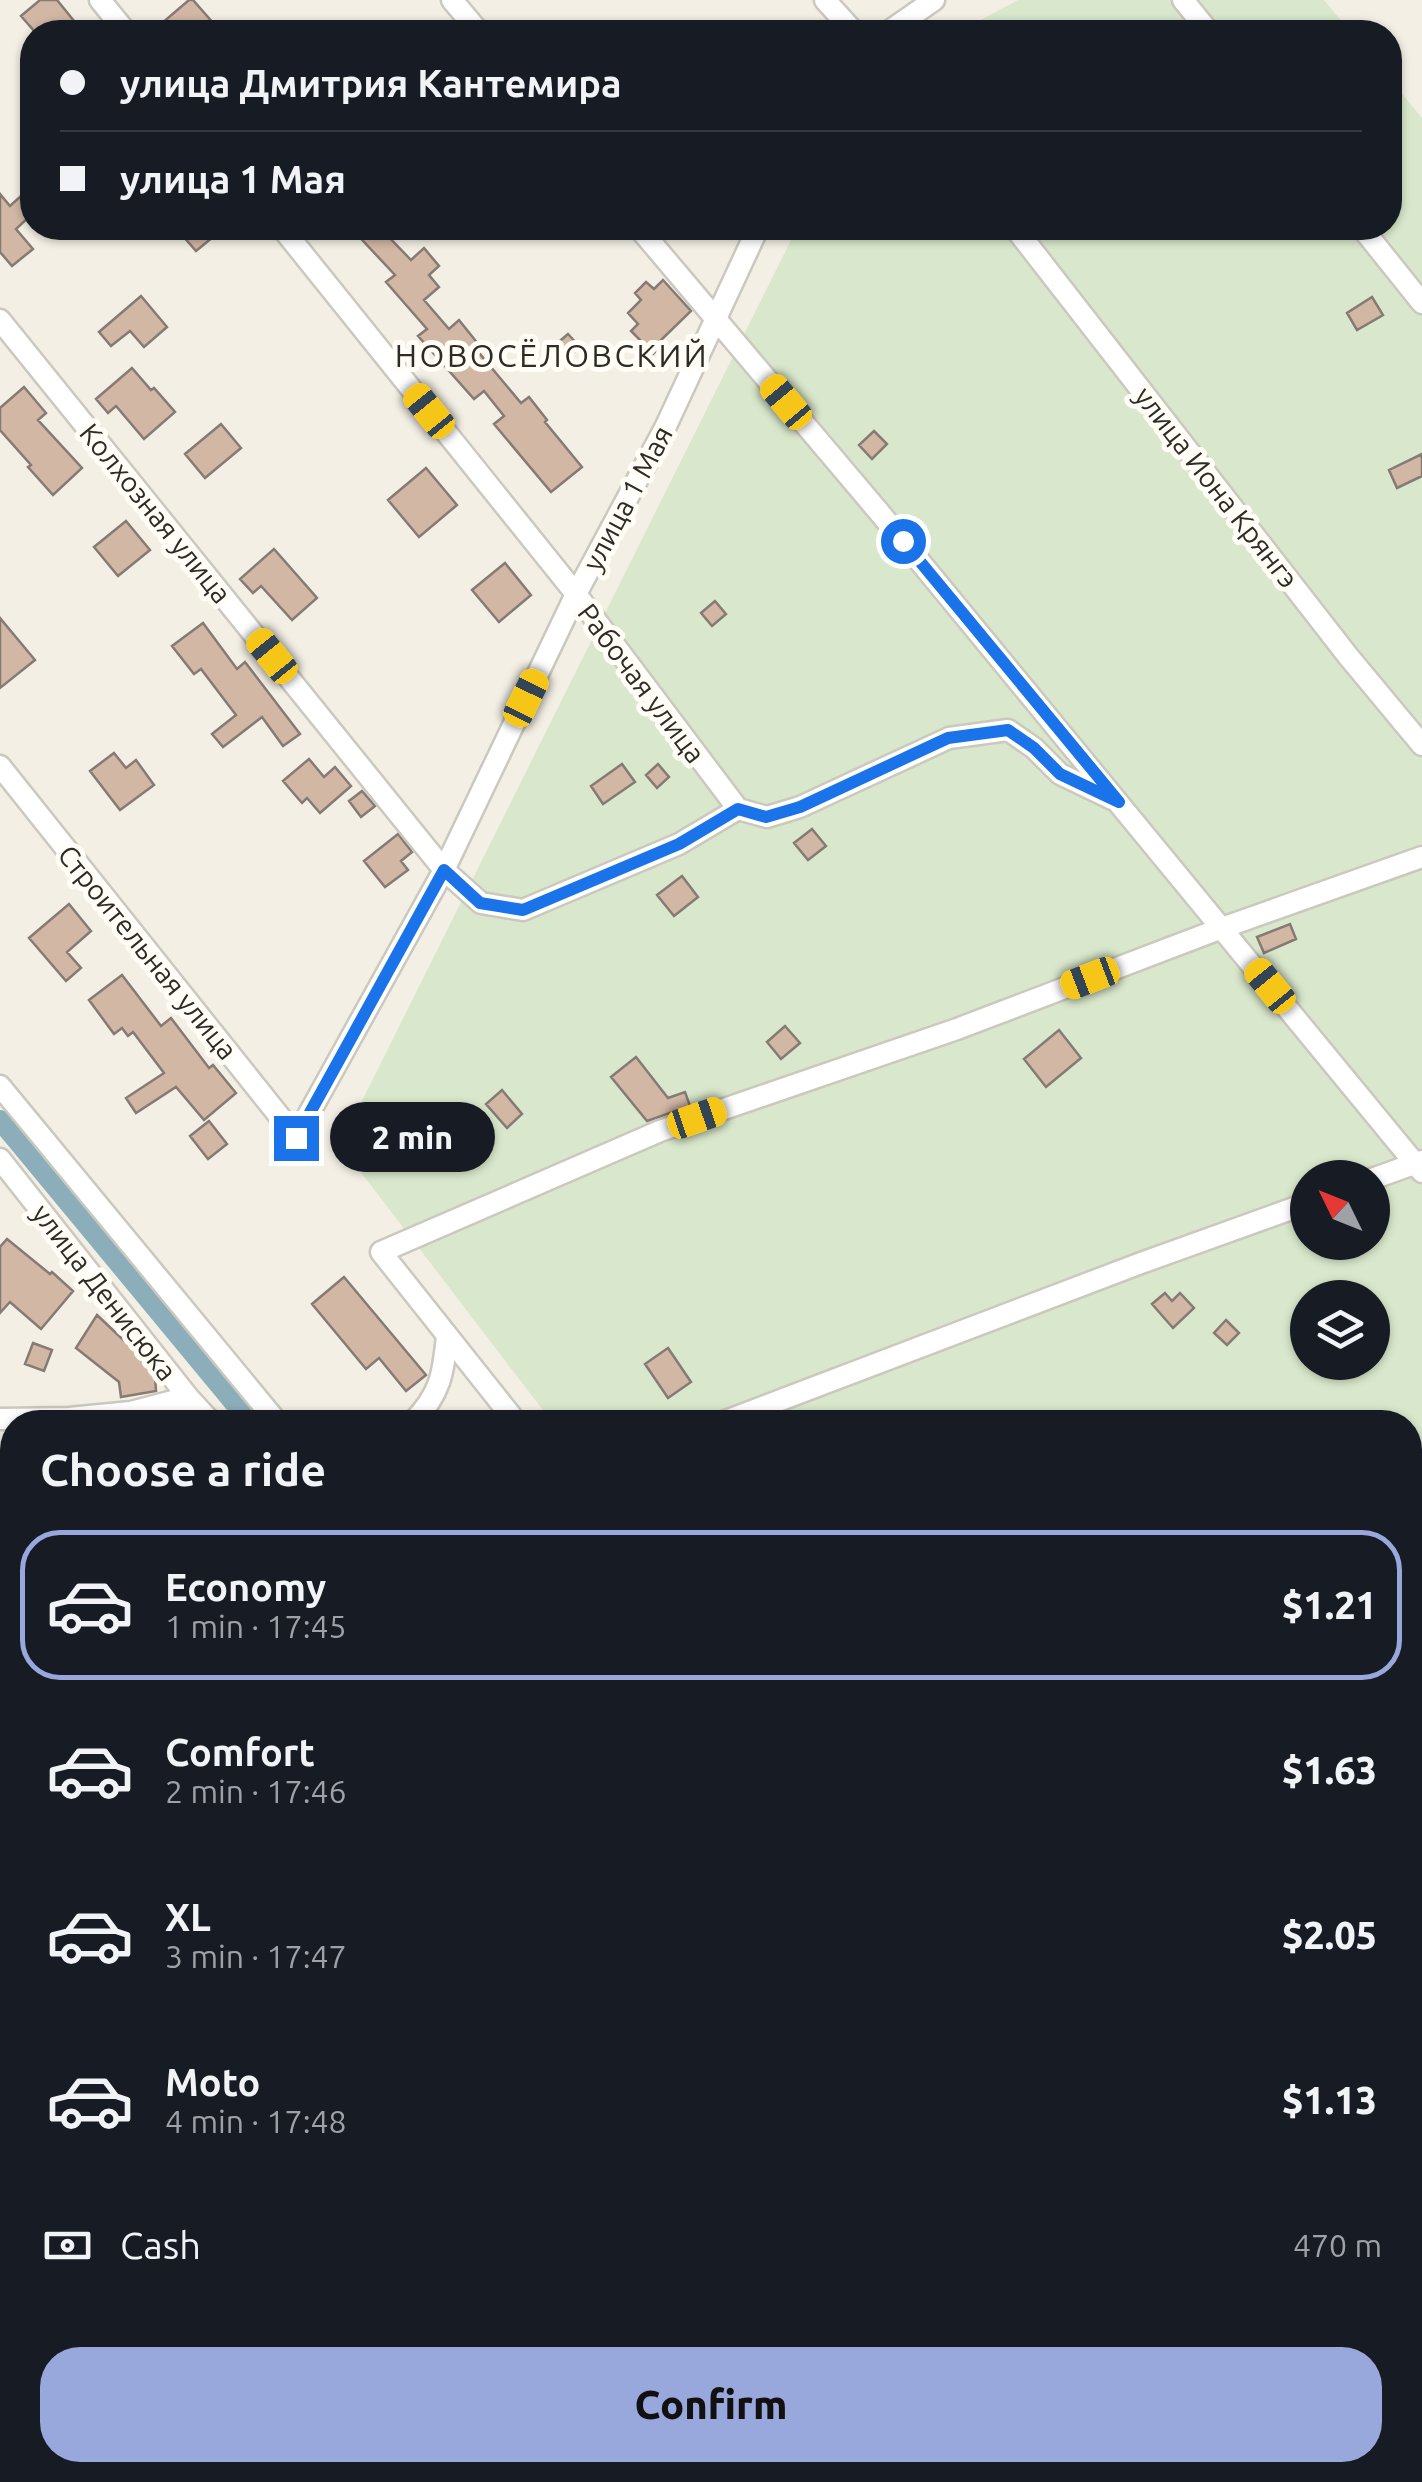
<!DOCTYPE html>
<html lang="en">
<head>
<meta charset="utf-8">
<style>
	:root { --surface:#171b24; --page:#242831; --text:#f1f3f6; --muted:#9ea1a6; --line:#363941; --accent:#99a8dc }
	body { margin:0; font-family:Ubuntu,sans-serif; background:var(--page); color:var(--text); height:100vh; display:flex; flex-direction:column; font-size:38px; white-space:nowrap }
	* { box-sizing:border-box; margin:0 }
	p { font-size:32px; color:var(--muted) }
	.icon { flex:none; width:55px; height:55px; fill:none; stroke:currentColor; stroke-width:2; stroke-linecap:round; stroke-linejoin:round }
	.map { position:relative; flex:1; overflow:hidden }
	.sheet { position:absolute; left:0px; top:1410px; width:1422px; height:1072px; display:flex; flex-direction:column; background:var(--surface); border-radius:40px 40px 0 0; box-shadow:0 2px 8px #0004 }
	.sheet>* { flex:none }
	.hud { position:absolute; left:20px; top:20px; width:1382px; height:220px; border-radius:40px; box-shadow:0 2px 8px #0004; display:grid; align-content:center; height:220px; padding:0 40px; background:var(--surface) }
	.needle { width:65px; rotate:313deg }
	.controls { position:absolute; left:1290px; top:1160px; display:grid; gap:20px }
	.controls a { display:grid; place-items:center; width:100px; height:100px; border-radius:50%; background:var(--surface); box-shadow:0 2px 8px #0004; font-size:50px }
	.end { position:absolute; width:45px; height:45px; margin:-22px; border:12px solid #1a73e8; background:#fff; box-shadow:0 0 0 5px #fff }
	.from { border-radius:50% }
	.bubble { position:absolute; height:70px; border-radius:35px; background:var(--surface); box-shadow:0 2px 8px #0004; font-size:32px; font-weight:800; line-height:70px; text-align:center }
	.car { position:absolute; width:30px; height:60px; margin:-30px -15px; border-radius:12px; box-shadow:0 0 8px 2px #0007; background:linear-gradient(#f5c518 24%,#345 0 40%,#f5c518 0 76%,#345 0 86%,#f5c518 0) }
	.hud b { display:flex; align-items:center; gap:35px; height:95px; font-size:38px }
	.hud b+b { border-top:2px solid var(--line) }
	.hud i { width:25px; height:25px; background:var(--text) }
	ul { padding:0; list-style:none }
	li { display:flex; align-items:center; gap:30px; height:150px; margin:0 20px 15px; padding:0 20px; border:5px solid transparent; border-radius:40px }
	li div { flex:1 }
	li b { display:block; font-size:38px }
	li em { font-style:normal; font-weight:800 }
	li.selected { border-color:var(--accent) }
	li>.icon { width:90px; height:90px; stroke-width:1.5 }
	h2 { padding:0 40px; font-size:45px; line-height:120px }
	.pay { display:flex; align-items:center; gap:25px; height:110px; padding:0 40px; font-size:38px }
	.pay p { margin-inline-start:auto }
	.cta { display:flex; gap:20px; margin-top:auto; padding:20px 40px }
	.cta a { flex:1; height:115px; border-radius:40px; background:var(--accent); color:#111; font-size:40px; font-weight:800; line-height:115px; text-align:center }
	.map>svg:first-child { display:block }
	.green { fill:#d9e8cc; fill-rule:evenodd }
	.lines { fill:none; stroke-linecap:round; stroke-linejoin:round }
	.canal { stroke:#8caeba; stroke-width:20 }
	.building { fill:#d2b7a4; stroke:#857b74; stroke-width:2.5 }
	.minor-casing { stroke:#cbc8bd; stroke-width:25 }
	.major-casing { stroke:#b27168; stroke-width:32 }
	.minor { stroke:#fff; stroke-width:20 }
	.major { stroke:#fcc1b9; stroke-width:28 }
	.route { stroke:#1a73e8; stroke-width:12 }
	.labels { text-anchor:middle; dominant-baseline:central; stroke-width:10; stroke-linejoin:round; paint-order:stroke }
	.street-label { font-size:28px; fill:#2c2b26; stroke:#fffdf5 }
	.quarter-label { font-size:32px; letter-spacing:2.5px; fill:#2c2b26; stroke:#fffdf5 }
</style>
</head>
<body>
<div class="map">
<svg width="1422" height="2482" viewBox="0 0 1422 2482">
	<rect width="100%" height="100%" fill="#f3efe4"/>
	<path class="green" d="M1018,0h306l27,32h-393z
		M1390,79l32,39v1647l-12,4v-347h-858l-212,-277 457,-917h593zM1308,1178h64v64h-64zM1308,1298h64v64h-64z"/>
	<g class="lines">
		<path class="canal" d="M0,1120l250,302"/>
	</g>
	<path class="building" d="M40,0h17l26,32h-48l-14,-16z
		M189,0h4l28,32h-51l-8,-9z
		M32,186v28l-16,15 17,20 -21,17 -12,-14v-58l10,12z
		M176,228h48l-28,23z
		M351,228h29l31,32 13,-12 15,18 -10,9 10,12 -15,13 25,29 10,-9 20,25 -4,3 46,55 8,-6 18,23 -2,2 37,45 -31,25 -57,-68 10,-8 -20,-25 -10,8 -56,-63 9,-7 -41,-47 9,-7z
		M663,280l28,31 -32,31 3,3 -16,16 -13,-14 7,-7 -9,-9 7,-7 -10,-11 13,-13 -6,-7 11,-11 8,7z
		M141,296l26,31 -23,20 -14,-16 -19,15 -12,-14z
		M1372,297l11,18 -26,15 -10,-17z
		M568,334l12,13 -22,18 -11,-13z
		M132,368l19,22 3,-2 21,24 -31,27 -28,-33 -8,7 -12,-14z
		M24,387l22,26 -8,7 44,48 -29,27 -25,-28 3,-2 -31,-35v-22z
		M221,424l20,24 -36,30 -20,-24z
		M874,431l13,13 -15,15 -13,-14z
		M1422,454v22l-25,12 -8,-18z
		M426,468l31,37 -38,32 -31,-37z
		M126,521l24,29 -32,26 -24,-29z
		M274,549l43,49 -25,22 -31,-34 -8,7 -13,-14z
		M505,563l26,32 -32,27 -27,-32z
		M715,601l11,13 -14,12 -11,-13z
		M0,618l35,42 -35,28z
		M203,623l34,46 8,-7 55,72 -17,12 -21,-29 -39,30 -11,-13 24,-19 -35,-46 -7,5 -22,-28z
		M114,753l12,15 10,-8 18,25 -34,25 -30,-39z
		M309,759l15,18 11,-10 16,19 -31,27 -13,-15 -5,5 -19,-22z
		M622,764l13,18 -32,22 -12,-18z
		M658,764l11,13 -12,11 -11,-13z
		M362,791l13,15 -14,11 -12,-16z
		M812,829l14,17 -18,14 -14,-17z
		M398,834l14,18 -11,9 7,9 -23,17 -21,-26z
		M682,876l16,21 -24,19 -17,-21z
		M69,904l22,27 -24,21 14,16 -15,13 -37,-43z
		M1290,924l6,15 -32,14 -7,-16z
		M122,975l39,51 10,-8 38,50 4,-3 23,28 -32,27 -28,-33 -40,26 -10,-15 38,-25 -31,-41 -5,4 -6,-8 -8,6 -25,-34z
		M785,1026l15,17 -19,16 -14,-17z
		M1059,1030l22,28 -35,29 -22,-28z
		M636,1057l32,41 17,-6 5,14 -43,15 -36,-44z
		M502,1090l20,24 -15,14 -21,-24z
		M209,1121l18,23 -19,15 -18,-23z
		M7,1239l43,35 2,-2 21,19 -32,38 -31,-27 -10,11v-66z
		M344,1277l82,98 -20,16 -27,-33 -13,11 -54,-65z
		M1165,1293l7,8 8,-8 14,15 -21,20 -21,-24z
		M97,1315l37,35 21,27 1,14 -35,6 -2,-15 -43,-34z
		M1226,1320l13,13 -12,12 -13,-12z
		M33,1343l19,7 -8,21 -19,-7z
		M668,1348l23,34 -23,16 -23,-34z"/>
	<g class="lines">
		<g class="minor-casing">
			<path id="minor" d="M100,0l26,32
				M452,0l27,32
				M825,0l29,32
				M1183,0l26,32
				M888,32l46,-32
				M282,228l294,366 162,215 29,8 33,-10 149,-69 59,-8 26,18 26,26 52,25
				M639,228l240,284 543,660
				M1015,228l333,428 74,89
				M1362,228l60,75
				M0,320l444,550 37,33 42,7 156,-66 59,-35
				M0,766l296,371 148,-267 132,-276 89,-166 93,-200
				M0,1086l277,336
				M0,1159l188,238 23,25
				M1372,1179l50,-18
				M0,1419l69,-1 62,-6 57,-15
				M169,1422l19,-25
				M413,1422c28,-29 30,-48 34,-86
				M516,1422l-135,-170 279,-121 297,-102 265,-101 200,-71
				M723,1422l418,-159 167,-60
				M1410,1464l12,-4
				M0,1580l12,7
				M1410,1799l12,-4
				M1410,1887l12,10
				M0,1975l12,8
				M1410,2350l12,1
				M787,2470l14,12
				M944,2470l15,12
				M1112,2470l13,12
				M525,2482l4,-12
				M1194,2482l11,-12
				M1359,2482l3,-12"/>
		</g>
		<g class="major-casing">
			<path id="major" d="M0,2395l12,9
				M84,2470l13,12"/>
		</g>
		<use href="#minor" class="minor"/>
		<use href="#major" class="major"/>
	</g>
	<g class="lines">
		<path class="route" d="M296,1138l148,-268 36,33 43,7 156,-66 59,-35 28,8 34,-10 148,-69 60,-8 26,18 26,26 59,28 -216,-261"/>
	</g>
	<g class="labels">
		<g class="street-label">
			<text transform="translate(1217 487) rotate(52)">улица Иона Крянгэ</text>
			<text transform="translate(627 498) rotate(-62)">улица 1 Мая</text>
			<text transform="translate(156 513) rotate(51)">Колхозная улица</text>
			<text transform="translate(642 683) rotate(53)">Рабочая улица</text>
			<text transform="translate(148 952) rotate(51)">Строительная улица</text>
			<text transform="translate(105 1292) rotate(52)">улица Денисюка</text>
		</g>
		<g class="quarter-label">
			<text x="552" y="355">НОВОСЁЛОВСКИЙ</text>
		</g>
	</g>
</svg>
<div class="controls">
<a><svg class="needle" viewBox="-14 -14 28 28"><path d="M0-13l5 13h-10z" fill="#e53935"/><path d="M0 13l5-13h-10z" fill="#9ea1a6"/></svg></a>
<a><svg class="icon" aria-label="layers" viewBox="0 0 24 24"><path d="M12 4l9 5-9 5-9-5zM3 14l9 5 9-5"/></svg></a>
</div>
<i class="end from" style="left:903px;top:541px"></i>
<i class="end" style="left:296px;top:1138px"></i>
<div class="bubble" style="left:330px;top:1102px;width:165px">2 min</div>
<i class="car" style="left:786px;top:402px;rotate:320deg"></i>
<i class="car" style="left:429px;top:411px;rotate:321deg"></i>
<i class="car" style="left:272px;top:656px;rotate:321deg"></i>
<i class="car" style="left:526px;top:698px;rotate:26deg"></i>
<i class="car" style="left:1090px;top:978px;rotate:249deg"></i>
<i class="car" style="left:1270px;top:986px;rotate:321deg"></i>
<i class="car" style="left:697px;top:1118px;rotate:71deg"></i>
<div class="hud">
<b><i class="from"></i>улица Дмитрия Кантемира</b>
<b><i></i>улица 1 Мая</b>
</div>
<section class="sheet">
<h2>Choose a ride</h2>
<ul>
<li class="selected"><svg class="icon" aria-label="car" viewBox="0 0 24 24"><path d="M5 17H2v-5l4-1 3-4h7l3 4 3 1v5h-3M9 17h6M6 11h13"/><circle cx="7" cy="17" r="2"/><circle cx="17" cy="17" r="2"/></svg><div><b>Economy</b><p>1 min · 17:45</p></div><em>$1.21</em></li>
<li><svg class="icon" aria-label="car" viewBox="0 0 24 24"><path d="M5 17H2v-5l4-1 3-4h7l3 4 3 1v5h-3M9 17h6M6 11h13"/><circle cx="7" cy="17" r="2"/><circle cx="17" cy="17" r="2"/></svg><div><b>Comfort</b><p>2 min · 17:46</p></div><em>$1.63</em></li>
<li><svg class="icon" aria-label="car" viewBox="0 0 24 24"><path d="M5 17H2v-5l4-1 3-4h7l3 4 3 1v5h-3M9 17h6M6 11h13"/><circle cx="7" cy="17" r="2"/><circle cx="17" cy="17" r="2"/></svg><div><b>XL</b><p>3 min · 17:47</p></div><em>$2.05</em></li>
<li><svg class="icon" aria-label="car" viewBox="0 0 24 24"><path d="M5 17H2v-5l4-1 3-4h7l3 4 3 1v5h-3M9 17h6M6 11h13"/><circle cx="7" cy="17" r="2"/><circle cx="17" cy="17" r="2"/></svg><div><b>Moto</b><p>4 min · 17:48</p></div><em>$1.13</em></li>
</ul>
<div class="pay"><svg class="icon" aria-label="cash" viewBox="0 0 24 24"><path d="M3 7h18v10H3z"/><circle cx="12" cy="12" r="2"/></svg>Cash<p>470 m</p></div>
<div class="cta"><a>Confirm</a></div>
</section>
</div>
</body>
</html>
